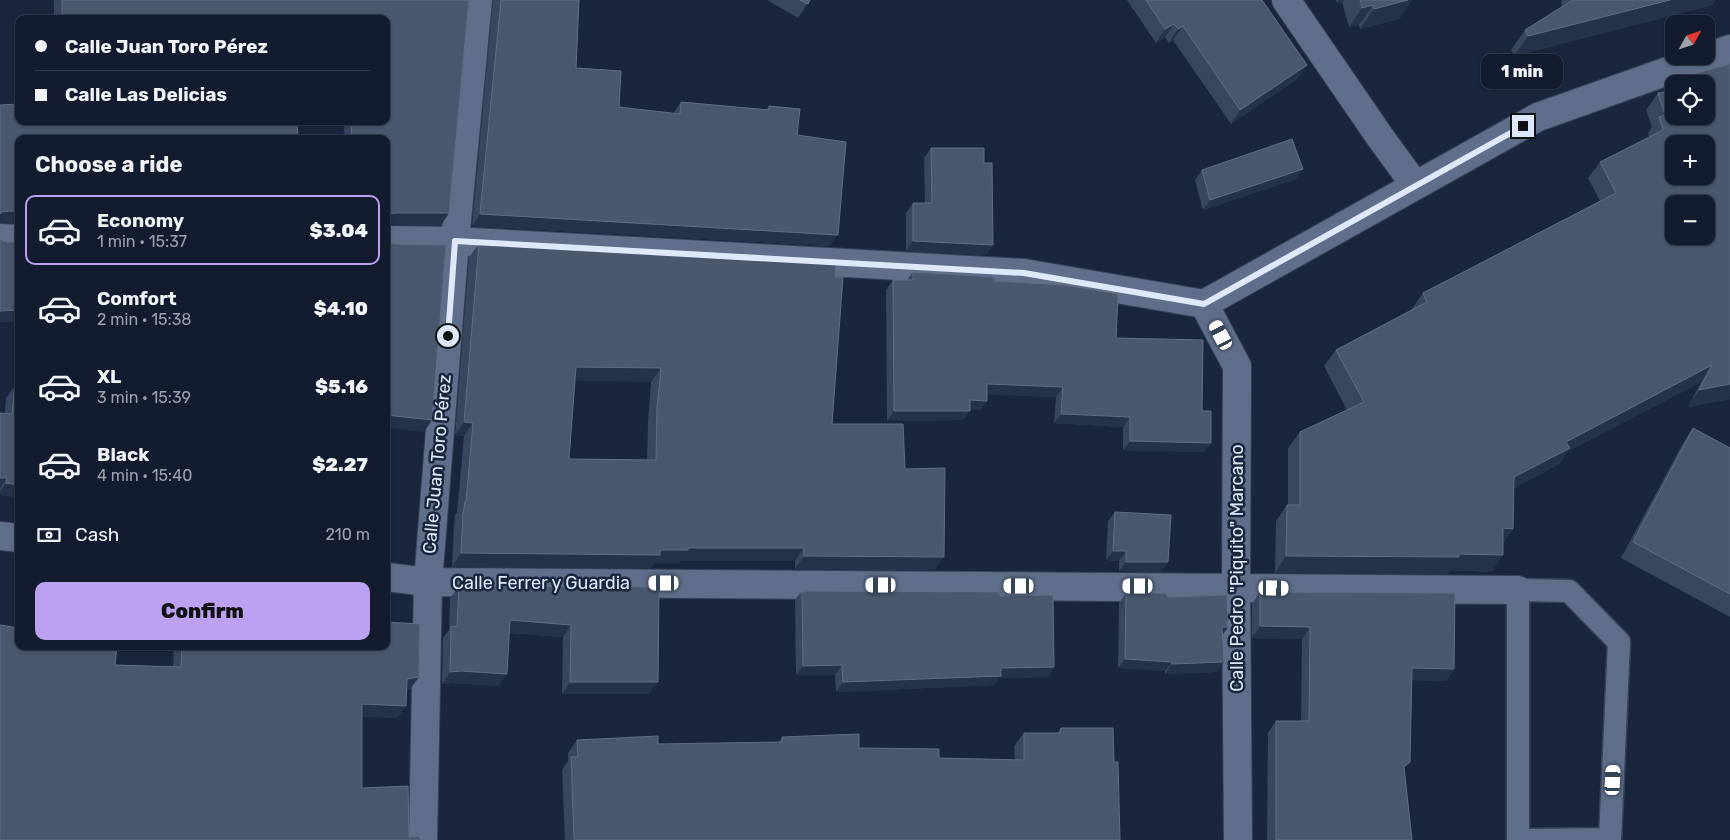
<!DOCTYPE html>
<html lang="en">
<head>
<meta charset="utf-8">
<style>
	:root { --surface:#131c2e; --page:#1c2536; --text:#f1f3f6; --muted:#9da1aa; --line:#323a4a; --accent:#bca0f2 }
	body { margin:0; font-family:Rubik,sans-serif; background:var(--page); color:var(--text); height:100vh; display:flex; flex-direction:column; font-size:19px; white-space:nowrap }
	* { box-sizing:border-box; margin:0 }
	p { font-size:16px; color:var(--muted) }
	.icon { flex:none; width:28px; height:28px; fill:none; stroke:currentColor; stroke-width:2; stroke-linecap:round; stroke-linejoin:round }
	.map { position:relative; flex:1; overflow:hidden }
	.sheet { position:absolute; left:15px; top:135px; width:375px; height:515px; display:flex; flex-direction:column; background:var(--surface); border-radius:10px; box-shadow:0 1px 4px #0004,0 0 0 1px var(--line) }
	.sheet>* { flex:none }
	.top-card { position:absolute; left:15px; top:15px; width:375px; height:110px; border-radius:10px; box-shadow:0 1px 4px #0004,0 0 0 1px var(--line); display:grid; align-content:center; height:110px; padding:0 20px; background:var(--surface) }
	.needle { width:32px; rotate:50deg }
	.tools { position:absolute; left:1665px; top:15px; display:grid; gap:10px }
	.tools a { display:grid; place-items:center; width:50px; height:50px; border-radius:10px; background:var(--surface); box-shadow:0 1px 4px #0004,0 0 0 1px var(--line); font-size:25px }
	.end { position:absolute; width:22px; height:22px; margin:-11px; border:6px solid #dee8f8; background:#111; box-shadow:0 0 0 2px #111 }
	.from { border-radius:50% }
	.bubble { position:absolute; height:35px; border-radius:10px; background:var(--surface); box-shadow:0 1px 4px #0004,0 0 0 1px var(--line); font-size:16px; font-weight:800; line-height:35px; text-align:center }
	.car { position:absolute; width:15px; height:30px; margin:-15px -8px; border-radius:6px; box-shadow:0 0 4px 1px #0007; background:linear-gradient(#fff 24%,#345 0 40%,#fff 0 76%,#345 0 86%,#fff 0) }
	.top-card b { display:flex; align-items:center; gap:18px; height:48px; font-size:19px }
	.top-card b+b { border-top:1px solid var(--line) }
	.top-card i { width:12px; height:12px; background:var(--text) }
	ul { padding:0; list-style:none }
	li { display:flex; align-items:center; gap:15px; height:70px; margin:0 10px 8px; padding:0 10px; border:2px solid transparent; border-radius:10px }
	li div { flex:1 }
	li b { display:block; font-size:19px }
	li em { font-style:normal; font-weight:800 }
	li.on { border-color:var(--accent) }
	li>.icon { width:45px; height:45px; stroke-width:1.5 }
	h2 { padding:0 20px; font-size:22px; line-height:60px }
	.pay { display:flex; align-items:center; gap:12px; height:55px; padding:0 20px; font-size:19px }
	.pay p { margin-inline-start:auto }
	.button { display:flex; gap:10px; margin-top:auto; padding:10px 20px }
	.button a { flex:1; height:58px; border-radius:10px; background:var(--accent); color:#111; font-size:20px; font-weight:800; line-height:58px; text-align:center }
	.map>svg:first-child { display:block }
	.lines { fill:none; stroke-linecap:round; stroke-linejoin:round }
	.service-casing { stroke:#384257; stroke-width:25 }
	.minor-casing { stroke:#384257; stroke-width:30 }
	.service { stroke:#5f6f8b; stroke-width:22 }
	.minor { stroke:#5f6f8b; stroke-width:28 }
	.wall { fill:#38465f; fill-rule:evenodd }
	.shaded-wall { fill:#24324b }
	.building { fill:#49586f; stroke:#616e84; fill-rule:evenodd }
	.route { stroke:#dee8f8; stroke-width:6 }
	.labels { text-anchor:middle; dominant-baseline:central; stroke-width:5; stroke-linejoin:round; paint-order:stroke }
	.street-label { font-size:18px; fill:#dee8f8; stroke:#19263e }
</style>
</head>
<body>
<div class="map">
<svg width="1730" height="840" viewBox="0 0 1730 840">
	<rect width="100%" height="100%" fill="#19263e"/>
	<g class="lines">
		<g class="service-casing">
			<path id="service" d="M1518,840v-250l51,1 50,51 -9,197 -81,1"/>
		</g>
		<g class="minor-casing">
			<path id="minor" d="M1286,0l94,137 35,48
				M0,238l19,1
				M386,240l69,1 569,32 180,31 334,-187 192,-68
				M1204,304l33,62 -1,221 2,253
				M0,536l19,2
				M386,577l42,5 1090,8
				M423,840l5,-258 27,-341 23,-241"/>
		</g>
		<use href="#service" class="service"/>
		<use href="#minor" class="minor"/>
	</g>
	<path class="wall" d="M54,0h415l-20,213 -8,12 -55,-1v-85h-43l2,-18h41v-102h-332z
		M493,0h86l-3,68 43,39 54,7 8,-12 85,8 3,-4 28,29 32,111 -357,-20z
		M767,0h43l-12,18z
		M1127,0h135l45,65 -10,14 -66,45 -58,-84 -4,3 -4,-6 -9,6z
		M1336,0h76l-13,19 -39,10 -1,-4 -10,2 -7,-25 -5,1z
		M1561,0h155l-4,5 -198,51 -3,-6 14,-20 37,-24z
		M1730,64v335l-42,8 13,-25 -134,70 -8,12 -45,24 -1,41 -10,14 -11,29 -42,-2 -3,4 -172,-1 1,-52 11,-16h1v-57l12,-16 47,-22 -23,-44 12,-16 75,-40 12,-17 177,-92 -12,-23 12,-16 49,-25 -1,-4 4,-6 -6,-17 12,-17 8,-2 9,-12zM1674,84h32l-32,32z
		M931,148l53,15 9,82 -7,10 -80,-4v-38l7,-10h12l-1,-45z
		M1202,170l94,9 -93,31 -8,-30z
		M479,244l356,33 -3,147 73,45 30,101 -140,-1v-8h-115l-1,2h-25l-3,5 -199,-1 2,-41 1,-11 2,-2 7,-77 -9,-1 14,-178zM575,380l76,2 -3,39 -1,39 -78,-1z
		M913,272l81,9 122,57 86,73 2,41 -81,-2v-23l-69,-4 2,-26 -69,-3v7l-7,9h-10l-7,10 -76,1 -1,-131 7,-10h14z
		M15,386l4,111 -19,-2v-82l5,1 1,-16z
		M1693,428l37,20v169l-109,-59 61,-113z
		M1115,512l53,50 -7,10 -42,-1v-10l-13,-1 2,-39z
		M459,586l200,1 -10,107h-87l1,-57 -54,-4 -2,41 -9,12 -46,-3 -10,1 1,-46 6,-8 1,-32z
		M802,591l198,5 54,71 -6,10 -49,1 -5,7 -158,7 -1,-17h-39l-1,-75z
		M1260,592l194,77 -8,12 -34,-1 -8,90 8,70h-145l1,-107 8,-12h25l1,-82 -50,-1v-34z
		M1126,593l41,4 61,30 -5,7 -6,38 -52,2v-3l-47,-3 1,-65z
		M174,646h212l33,31 -9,12h-3l-9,29 -36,-2v72l47,49 13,3h-422l115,-175 58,2z
		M1061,728l53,34 6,78h-555l-3,-70 6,-9v-8l9,-13 81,4 121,-2 3,-5 77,11 80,10 76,2 -1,-14 10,-13h33z"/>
	<path class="shaded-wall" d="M1339,0h5l-2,2 -5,1z
		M1408,0h4l-13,19 -39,10 14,-20z
		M1670,0h46l-4,5 -198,51 14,-20z
		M1373,5l-14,20 -10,2 13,-19z
		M1174,24l-9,13 -9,6 9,-14z
		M1183,26l-10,14 -4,3 9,-14z
		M1307,65l-10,14 -66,45 9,-14z
		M1303,169l-7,10 -93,31 7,-10z
		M9,211h10v12h-19v-9l2,-2z
		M394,213h55l-8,12 -55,-1v-9z
		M480,214l358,21 -9,11 -357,-20z
		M913,241l80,4 -7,10 -80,-4z
		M19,310v12h-19v-11z
		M1712,365l-11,17 -134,70 -8,12 -57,30 12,-17 52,-35z
		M576,367l85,1 -10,14 -84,-2z
		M987,384l76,3 -7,10 -76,-3z
		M1730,384v15l-42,8 11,-17z
		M970,400l17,1 -7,9h-17z
		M894,411h76l-7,9 -76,1z
		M1061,414l69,3 -7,10 -69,-4z
		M386,415l46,5 -8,12 -38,-4z
		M464,422l9,1 -9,13 -9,-1z
		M1130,441l81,2 -7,9 -81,-2z
		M0,478h7l-7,10z
		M6,483l13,2v12l-19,-2v-3z
		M1503,528l10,1 -11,16z
		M688,548h116l-9,13h-115l-1,2h-25l-3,5 -199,-1 9,-14 199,-3z
		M1113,551h13l-7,10 -13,-1z
		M1459,554l44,1 -11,17 -42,-2 -3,4 -172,-1 11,-17z
		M804,556l140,1 -9,13 -140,-1z
		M1126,562h42l-7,10 -42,-1z
		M510,620l61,5 -8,12 -62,-5z
		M1260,626l50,1 -8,12 -50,-1z
		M1222,627h6l-7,10z
		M1125,659l47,3 -7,9 -47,-3z
		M1224,662l-7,10 -52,2 7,-10z
		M842,665l-7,10h-39l7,-9z
		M1054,667l-6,10 -49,1 -5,7 -158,7 7,-10 158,-14z
		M1412,668l42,1 -8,12 -42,-1z
		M461,671l46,3 -9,12 -46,-3 -10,1 8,-12z
		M419,677l-9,12 -11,2 8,-12z
		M570,682h88l-9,12h-87z
		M362,704l44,2 -8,12 -45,-2z"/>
	<path class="building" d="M62,0h407l-20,213h-55l-8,2v-76h-35l1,-18h34v-102h-324z
		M501,0h78l-3,68 45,3 -2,36 61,7 1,-12 88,8v-4l31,3 -3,26 49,7 -8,93 -358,-21z
		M800,0h10l-2,4z
		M1146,0h116l45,65 -67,45 -57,-84 -5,3 -4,-5 -9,5z
		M1360,0h48l-34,9 -1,-4 -11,3z
		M1573,0h97l-142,36 -3,-6z
		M1730,64v320l-31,6 13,-25 -146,77 4,6 -56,29 -1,52 -10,-1v27l-44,-1v3l-173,-1 1,-51h13v-73l64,-30 -28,-52 91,-48 -4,-9 193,-100 -16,-31 63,-32 -4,-13 6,-2 -7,-22 16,-3v26h32v-32h-30l-1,-5zM1674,144h32v32h-32zM1674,204h32v32h-32z
		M19,104v17h278l1,18h-279v72h-10l-7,1 -2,2v-109z
		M1292,139l11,30 -93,31 -8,-30z
		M931,148h53v15h8l1,82 -80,-4v-38h19z
		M0,239l7,3h12v68l-19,1z
		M386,241l8,3 52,1 -14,175 -46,-5z
		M479,244l357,20 -1,13h8l-11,147h71l2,45 40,-1 -1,89 -140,-1v-8h-116v2h-28v5l-199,-2 2,-40 2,-11h1l7,-79 -9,-1zM576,367l85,1 -4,40 -1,52 -87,-1z
		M913,272l81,5v4l71,4 53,9 -2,44 87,2 -1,71h9v32l-81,-2v-24l-69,-3 2,-27 -76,-3v17l-17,-1v11h-76l-1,-131h20z
		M15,386h4v99l-13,-2 1,-5h-7v-65l12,1z
		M1693,428l37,20v146l-97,-52z
		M1115,512l56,3 -3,47h-42v-11h-13z
		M459,586l200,1 -1,95h-88l1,-57 -61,-5 -3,54 -46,-3 -11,1 1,-46 6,1z
		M802,591l198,1v4l53,-1 1,72 -53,1v8l-158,6 -1,-17 -39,1z
		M1260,592l195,1 -1,76 -42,-1 -2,94 -6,5 8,73h-136v-119h33l1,-94 -50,-1z
		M1126,593h41v4l60,-2 1,32h-6l2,35 -52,2v-2l-47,-3z
		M386,622l34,2 -1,53 -12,2 -1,27 -44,-2v84l46,-2 1,51 9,-1 4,4h-422v-215l19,3v18h98l-2,19 66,2 1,-21h204z
		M1061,728h52l1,34h4l2,78h-546l-3,-83h7l-1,-17 81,-4v8l124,-2v-5l77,-3v14l80,1v9l85,2v-27h36z"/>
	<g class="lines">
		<path class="route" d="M448,336l7,-95 569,32 180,31 319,-178"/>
	</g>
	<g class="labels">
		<g class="street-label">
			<text transform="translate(437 464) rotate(-85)">Calle Juan Toro Pérez</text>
			<text transform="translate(1237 568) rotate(-90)">Calle Pedro "Piquito" Marcano</text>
			<text x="541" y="583">Calle Ferrer y Guardia</text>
		</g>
	</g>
</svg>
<div class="tools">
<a><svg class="needle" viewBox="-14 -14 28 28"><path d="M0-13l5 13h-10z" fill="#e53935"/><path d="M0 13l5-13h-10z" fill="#9da1aa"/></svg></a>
<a><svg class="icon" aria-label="locate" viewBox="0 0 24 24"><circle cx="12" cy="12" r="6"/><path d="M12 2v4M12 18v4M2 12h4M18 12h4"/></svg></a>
<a>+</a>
<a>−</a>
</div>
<i class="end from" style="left:448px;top:336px"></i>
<i class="end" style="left:1523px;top:126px"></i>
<div class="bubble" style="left:1481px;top:54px;width:82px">1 min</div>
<i class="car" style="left:1221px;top:335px;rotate:332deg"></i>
<i class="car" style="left:664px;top:583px;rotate:270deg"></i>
<i class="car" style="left:881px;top:585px;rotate:270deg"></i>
<i class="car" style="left:1019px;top:586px;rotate:270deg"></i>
<i class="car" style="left:1138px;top:586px;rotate:270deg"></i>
<i class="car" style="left:1274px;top:588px;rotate:91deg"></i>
<i class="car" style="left:1613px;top:780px;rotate:3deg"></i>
<div class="top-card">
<b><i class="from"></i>Calle Juan Toro Pérez</b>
<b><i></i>Calle Las Delicias</b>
</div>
<section class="sheet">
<h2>Choose a ride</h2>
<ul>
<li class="on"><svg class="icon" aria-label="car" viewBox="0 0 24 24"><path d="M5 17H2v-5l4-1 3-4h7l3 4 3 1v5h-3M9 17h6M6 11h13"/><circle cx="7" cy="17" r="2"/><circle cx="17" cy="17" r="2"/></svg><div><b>Economy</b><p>1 min · 15:37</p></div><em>$3.04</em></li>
<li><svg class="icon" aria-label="car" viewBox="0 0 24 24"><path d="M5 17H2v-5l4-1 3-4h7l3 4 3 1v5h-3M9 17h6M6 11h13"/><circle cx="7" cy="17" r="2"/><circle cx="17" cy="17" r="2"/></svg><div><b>Comfort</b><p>2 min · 15:38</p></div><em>$4.10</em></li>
<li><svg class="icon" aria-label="car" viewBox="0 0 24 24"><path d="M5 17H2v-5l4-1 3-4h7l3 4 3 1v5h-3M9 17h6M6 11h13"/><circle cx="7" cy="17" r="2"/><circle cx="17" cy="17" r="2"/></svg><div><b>XL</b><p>3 min · 15:39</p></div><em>$5.16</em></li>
<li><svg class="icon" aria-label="car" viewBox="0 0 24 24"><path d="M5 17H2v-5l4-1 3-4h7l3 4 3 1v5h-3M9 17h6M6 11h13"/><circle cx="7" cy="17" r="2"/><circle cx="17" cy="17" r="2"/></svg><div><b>Black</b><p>4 min · 15:40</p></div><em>$2.27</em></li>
</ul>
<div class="pay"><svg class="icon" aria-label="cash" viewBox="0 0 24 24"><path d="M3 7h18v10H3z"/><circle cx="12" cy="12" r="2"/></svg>Cash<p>210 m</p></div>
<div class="button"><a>Confirm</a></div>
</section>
</div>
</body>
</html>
